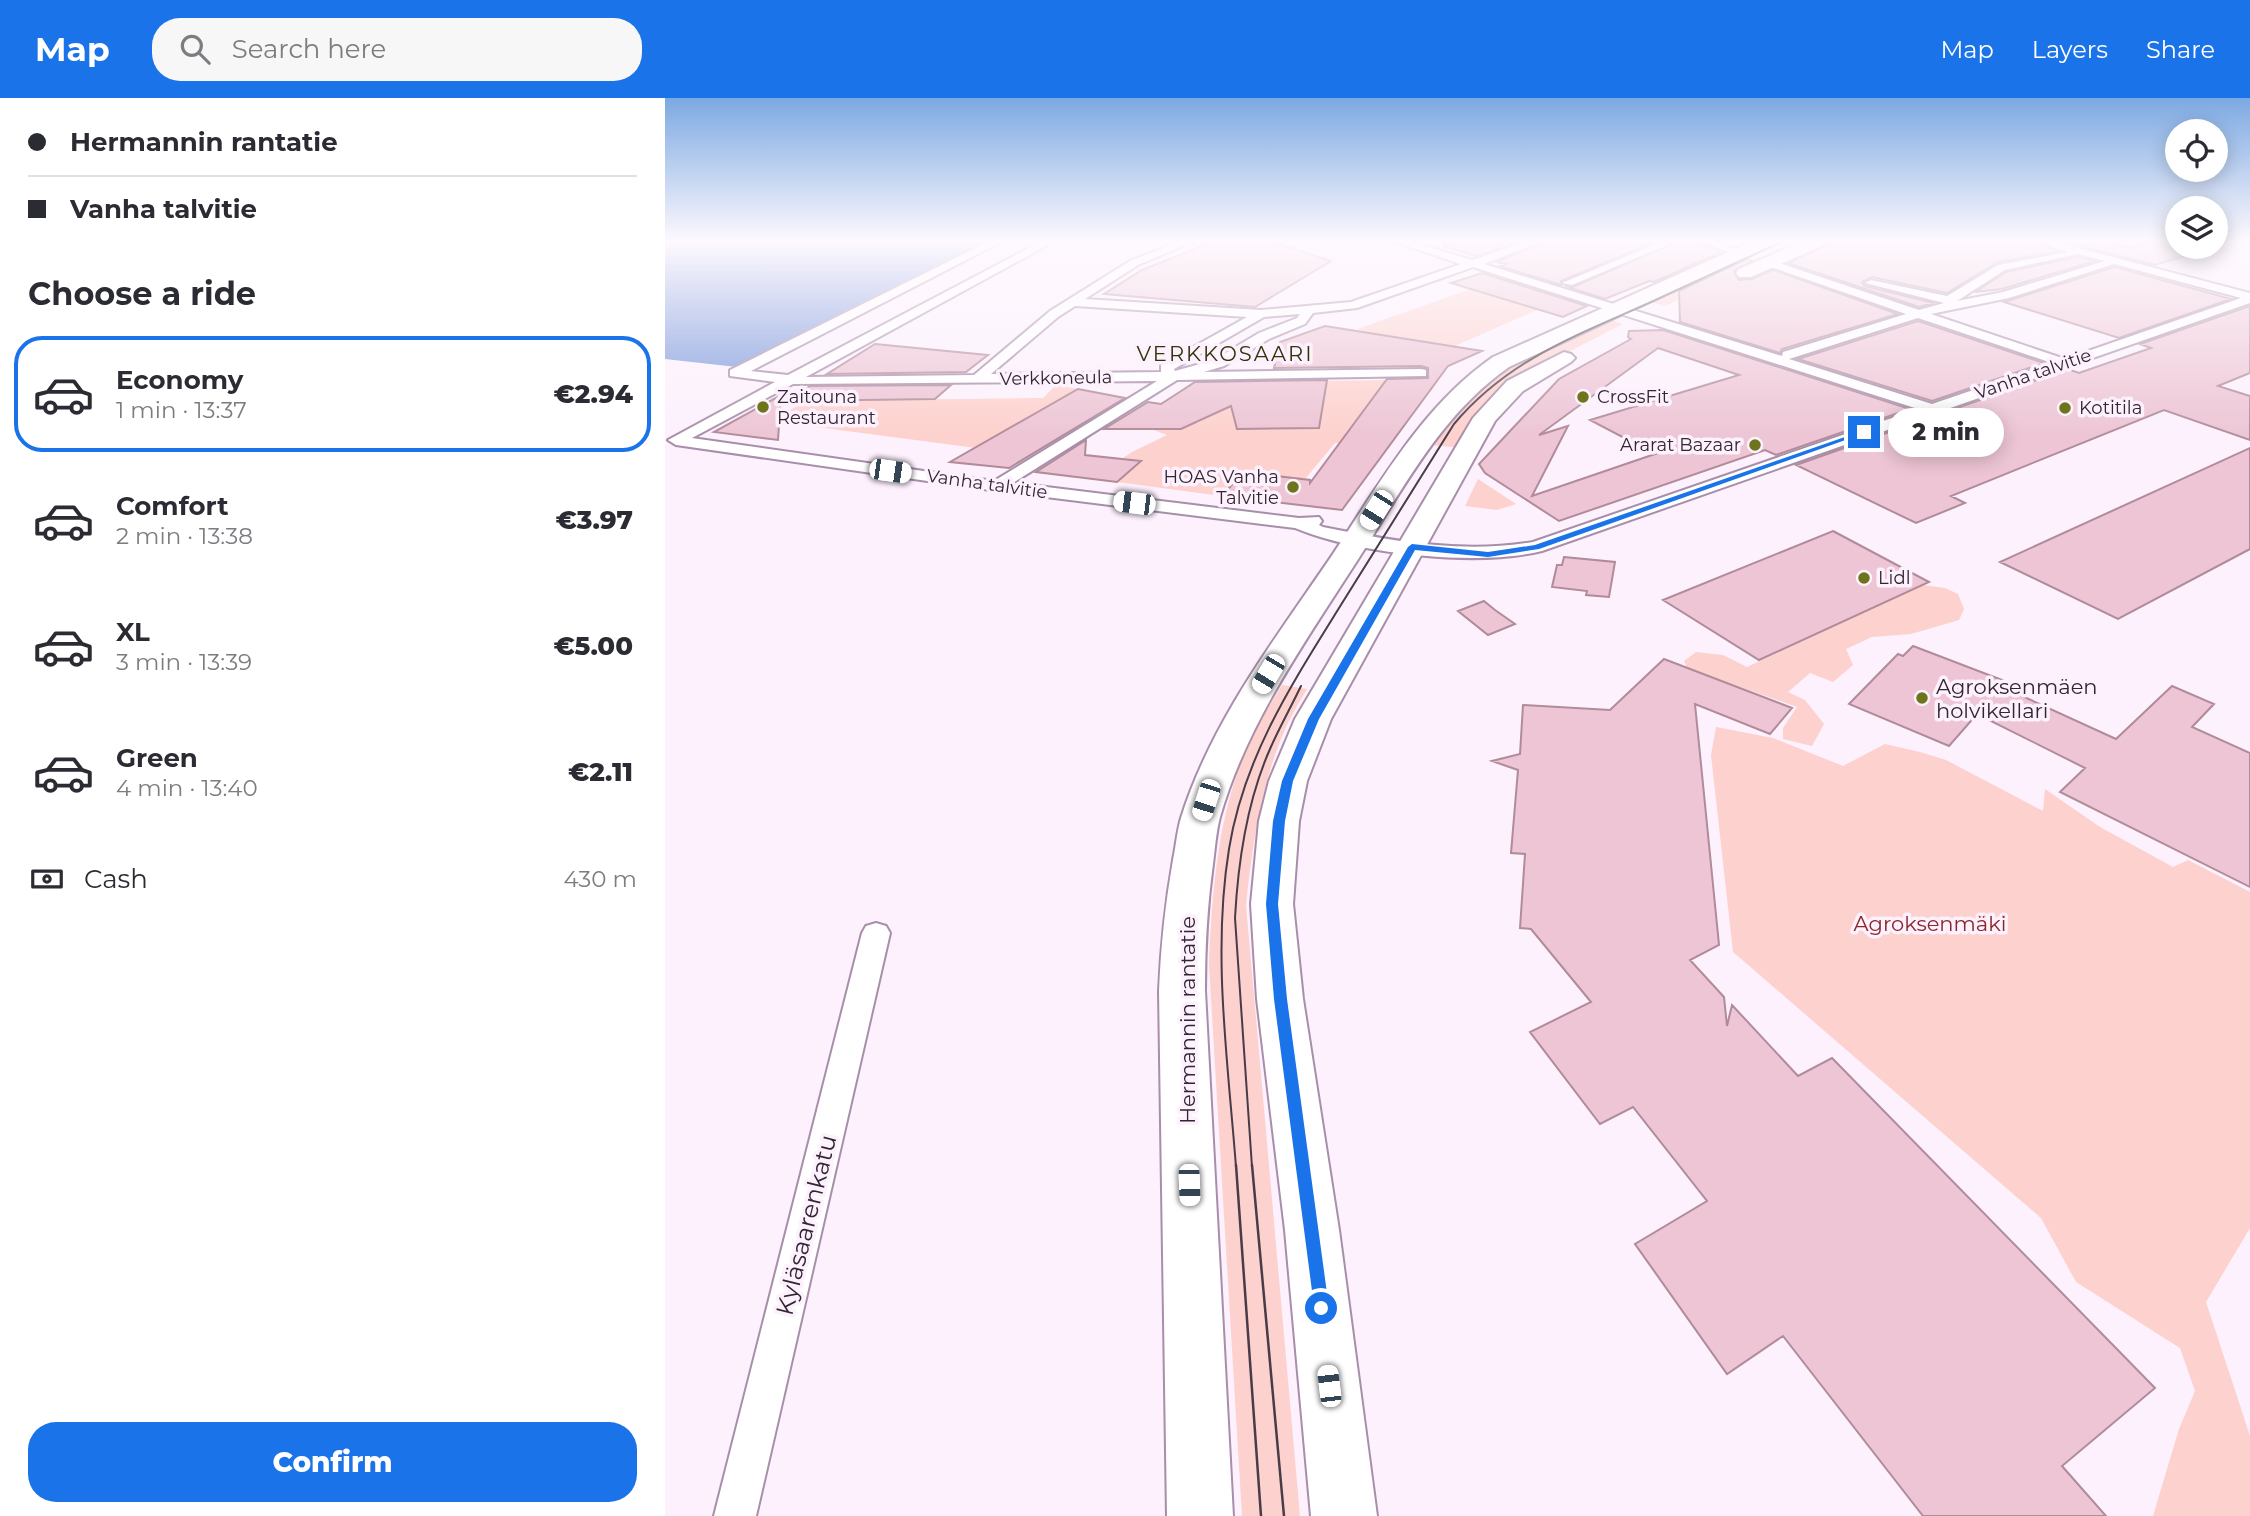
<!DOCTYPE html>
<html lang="en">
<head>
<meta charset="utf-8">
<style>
	:root { --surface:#fff; --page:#f7f7f7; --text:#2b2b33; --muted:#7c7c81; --line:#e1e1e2; --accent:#1a73e8 }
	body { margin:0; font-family:Montserrat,sans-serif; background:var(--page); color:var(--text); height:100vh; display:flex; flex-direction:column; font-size:26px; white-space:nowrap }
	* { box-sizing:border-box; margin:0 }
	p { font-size:23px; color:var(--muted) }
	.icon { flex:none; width:38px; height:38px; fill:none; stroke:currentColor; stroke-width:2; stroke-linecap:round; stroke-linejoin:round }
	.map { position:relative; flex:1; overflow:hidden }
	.panel { display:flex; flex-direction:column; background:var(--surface); width:665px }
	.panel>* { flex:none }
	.top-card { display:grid; align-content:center; height:154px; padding:0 28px; background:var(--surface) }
	.controls { position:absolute; left:1500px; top:21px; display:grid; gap:14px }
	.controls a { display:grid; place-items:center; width:63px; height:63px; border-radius:50%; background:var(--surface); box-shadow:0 4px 18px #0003; font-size:35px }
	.end { position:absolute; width:32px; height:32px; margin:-16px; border:9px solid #1a73e8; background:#fff; box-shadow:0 0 0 4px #fff }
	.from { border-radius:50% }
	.bubble { position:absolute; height:49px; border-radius:24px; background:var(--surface); box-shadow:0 4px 18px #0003; font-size:23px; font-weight:800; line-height:49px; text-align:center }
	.car { position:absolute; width:21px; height:42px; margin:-21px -10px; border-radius:9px; box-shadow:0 0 5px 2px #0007; background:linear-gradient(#fff 24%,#345 0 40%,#fff 0 76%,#345 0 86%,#fff 0) }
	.top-card b { display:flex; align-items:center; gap:24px; height:66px; font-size:26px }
	.top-card b+b { border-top:2px solid var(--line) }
	.top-card i { width:18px; height:18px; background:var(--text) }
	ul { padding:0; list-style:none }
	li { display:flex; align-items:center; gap:21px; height:116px; margin:0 14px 10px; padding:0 14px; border:4px solid transparent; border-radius:28px }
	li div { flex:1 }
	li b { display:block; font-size:26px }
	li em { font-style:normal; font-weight:800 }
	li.selected { border-color:var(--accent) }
	li>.icon { width:63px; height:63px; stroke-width:1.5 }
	h2 { padding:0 28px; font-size:32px; line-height:84px }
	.pay { display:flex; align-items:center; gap:18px; height:77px; padding:0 28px; font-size:26px }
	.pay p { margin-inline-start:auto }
	.cta { display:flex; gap:14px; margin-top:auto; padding:14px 28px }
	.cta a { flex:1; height:80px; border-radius:28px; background:var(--accent); color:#fff; font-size:28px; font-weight:800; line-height:80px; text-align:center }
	header { display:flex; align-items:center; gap:42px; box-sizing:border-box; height:98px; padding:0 35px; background:var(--accent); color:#fff }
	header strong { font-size:33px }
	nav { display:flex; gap:38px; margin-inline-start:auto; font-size:24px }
	.search { width:490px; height:63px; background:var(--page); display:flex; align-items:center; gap:18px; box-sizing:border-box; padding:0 24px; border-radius:28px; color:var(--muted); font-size:26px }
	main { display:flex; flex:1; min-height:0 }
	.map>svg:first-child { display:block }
	.green { fill:#fdd1cd }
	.water { fill:#7a98da }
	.building { fill:#edc5d4; stroke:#b18b99; stroke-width:2; fill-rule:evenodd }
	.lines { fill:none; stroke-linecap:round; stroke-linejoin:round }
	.street-casing { stroke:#a88eaa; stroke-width:4 }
	.primary-casing { stroke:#a88eaa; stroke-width:4 }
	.street { fill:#fff; fill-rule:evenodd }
	.primary { fill:#fff; fill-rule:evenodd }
	.tram-far1 { stroke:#473c48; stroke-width:2 }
	.tram { stroke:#473c48; stroke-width:2.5 }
	.route { fill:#1a73e8 }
	.poi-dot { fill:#6d741c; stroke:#fcf1fd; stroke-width:2.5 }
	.labels { text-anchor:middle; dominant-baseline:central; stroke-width:7; stroke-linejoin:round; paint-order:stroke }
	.far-street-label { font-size:18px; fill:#312632; stroke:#fcf1fd }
	.far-poi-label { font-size:18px; fill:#312632; stroke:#fcf1fd; text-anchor:start }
	.far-quarter-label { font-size:21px; letter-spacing:2px; fill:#31340b; stroke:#fcf1fd }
	.poi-label { font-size:21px; fill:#312632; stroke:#fcf1fd; text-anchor:start }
	.park-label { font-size:21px; fill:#8a2628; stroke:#fcf1fd }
	.street-label { font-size:21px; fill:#312632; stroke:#fcf1fd }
	.near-street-label { font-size:24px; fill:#312632; stroke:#fcf1fd }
</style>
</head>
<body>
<header>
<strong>Map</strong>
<div class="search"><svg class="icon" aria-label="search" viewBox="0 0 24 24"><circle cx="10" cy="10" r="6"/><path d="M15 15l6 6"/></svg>Search here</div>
<nav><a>Map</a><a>Layers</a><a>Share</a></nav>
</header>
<main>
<section class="panel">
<div class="top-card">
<b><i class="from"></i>Hermannin rantatie</b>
<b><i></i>Vanha talvitie</b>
</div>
<h2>Choose a ride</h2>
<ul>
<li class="selected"><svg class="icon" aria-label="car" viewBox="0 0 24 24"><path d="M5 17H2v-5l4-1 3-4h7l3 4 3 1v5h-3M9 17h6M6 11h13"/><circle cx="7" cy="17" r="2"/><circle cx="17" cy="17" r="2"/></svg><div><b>Economy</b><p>1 min · 13:37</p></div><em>€2.94</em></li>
<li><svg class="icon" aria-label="car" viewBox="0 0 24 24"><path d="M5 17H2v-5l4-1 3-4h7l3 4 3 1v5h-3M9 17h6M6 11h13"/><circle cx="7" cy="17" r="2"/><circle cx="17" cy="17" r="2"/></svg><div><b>Comfort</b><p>2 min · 13:38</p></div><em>€3.97</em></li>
<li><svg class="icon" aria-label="car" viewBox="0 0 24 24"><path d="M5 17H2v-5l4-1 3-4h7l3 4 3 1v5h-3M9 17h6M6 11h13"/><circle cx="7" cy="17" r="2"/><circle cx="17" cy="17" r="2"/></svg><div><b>XL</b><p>3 min · 13:39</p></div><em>€5.00</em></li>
<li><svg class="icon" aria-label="car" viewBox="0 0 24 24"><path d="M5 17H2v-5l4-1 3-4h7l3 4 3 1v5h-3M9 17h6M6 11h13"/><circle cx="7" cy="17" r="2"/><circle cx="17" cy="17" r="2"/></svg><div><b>Green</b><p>4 min · 13:40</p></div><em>€2.11</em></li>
</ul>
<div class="pay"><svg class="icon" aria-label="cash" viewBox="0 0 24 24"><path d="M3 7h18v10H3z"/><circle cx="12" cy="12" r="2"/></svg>Cash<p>430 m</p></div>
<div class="cta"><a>Confirm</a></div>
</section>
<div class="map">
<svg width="1585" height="1418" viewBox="0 0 1585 1418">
	<rect width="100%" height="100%" fill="#fcf1fd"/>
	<path class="green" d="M1075,158l22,5 -97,45 -23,-6z
		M806,191l68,20 -102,45 -93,-18 20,-4 -7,-3z
		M936,219l22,7 -90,46 -71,78 -31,-3 48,-64z
		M722,282l1,33 -25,-2 -12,16 11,19 -27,-3 -30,36 -62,-7 -21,24 -105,-14 19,-17 -19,-3 15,-10 35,-17 -34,-13 14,-9 51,10 12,-9 -7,-4 77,-13 -43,31h82l8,-47z
		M391,287l23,4 -103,59 -205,-27 35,-20 237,-3z
		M813,381l38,25 -19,6 -32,-4z
		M1258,487l22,3 13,6 6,15 -5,11 -48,14 -39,3 -26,12 7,16 -20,17 -23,-9 -22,19 17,8 19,24 -12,22 -29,-7v-11l14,-21 -110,-39 -3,-7 12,-9 27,3 24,12z
		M617,587l25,4c-8,14 -17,28 -23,43 -23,53 -32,115 -38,173l54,611h-58l-33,-551c3,-79 10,-166 48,-238 7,-14 17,-28 25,-42z
		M1051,629l57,11 70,28 42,-22 35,8 26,8 97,51 2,-22 55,38 73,40 15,-7 62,32v336l-44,74 44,134v80h-97l26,-87 16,-38 -15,-43 -104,-66 -35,-64 -308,-266 -22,-197z"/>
	<path class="water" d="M0,142h328l-256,127 -72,-8z"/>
	<path class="building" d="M552,142h49l65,21 -76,46 -151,-13 38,-24z
		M779,142h79l-46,16 -34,-10z
		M884,142h110l-98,41v4l-61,-19 6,-2 -9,-2z
		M1016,142h8l32,12 -67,30 -5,-1 -44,18 -40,-13 8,1z
		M1181,142h183l29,11 -60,11 -51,31 -75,-16 -10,5 2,4 70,17 -15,4 -131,-44 46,-21z
		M1393,142h39l32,8 27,-8h21v7h36l-58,18z
		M1413,159l17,4 -93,28 -27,3 31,-20z
		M1082,161l5,2 -18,10 5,9 13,-1 21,-9 125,44 -116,35 -2,4 -100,-31 -1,-31z
		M1449,169l19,5 98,27 -112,39 -115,-36z
		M817,175l105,33 -24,11 -112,-34z
		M1585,208v67l-32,13 32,10v44l-86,-30 -213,86 14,7 -49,20 -120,-58 272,-96 11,4 72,-25 -11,-4z
		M1253,223l126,42 -112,38 -134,-42z
		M660,228l157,25 -34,15 -106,144 -120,-14 21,-24 67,8v3l77,-104 41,-1v-10l-7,-2 -147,2 6,-26z
		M998,232l247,79 -134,46 -11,-5 -206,71 -74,-48 -6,-9 80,-85 72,-40 -3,-2 1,-6zM993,250l81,27 -149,45 65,34 -123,42 36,-70 -29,9z
		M210,246l113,11 -22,17 -139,2z
		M662,282l-8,48 -82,1 -6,-23 -50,23h-77l44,-27 13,2 34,-22z
		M286,287l-16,14 -145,2 20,-15z
		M413,291l47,9 -116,70 -59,-6z
		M116,297l-3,45 -64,-8z
		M421,342l-1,15 56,6 -24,21 -81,-10z
		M1585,350v101l-132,70 -118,-57z
		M1168,433l96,51 -170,78 -96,-60z
		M899,459l51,5 -6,35 -23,-2 1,-4 -35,-4 5,-22h5z
		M819,503l11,9 20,14 -27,11 -30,-24z
		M1248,548l89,34 -4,5 118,54 56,-53 42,18 -22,23 58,26v134l-190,-95 25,-24 -108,-54 -28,32 -100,-42 49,-50 5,2z
		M999,561l128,49 -22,26 -75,-30 24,241 -29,15 34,37 3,29 5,-21 66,71 34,-18 323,330 -93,78 44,50h-183l-140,-180 -56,38 -92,-130 72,-43 -74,-94 -33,17 -70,-92 61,-30 -60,-73 -11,-1 5,-74 -14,-1 7,-83 -26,-9 28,-7 3,-49 87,5z"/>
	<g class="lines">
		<g class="street-casing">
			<path id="street" d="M327,142h13l-254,131 37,4 256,-135h13l-251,137 168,-2 76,-64 80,-50 53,-21h14l-59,25 -53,34 176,11 90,-8 110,-38 -72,-24h16l67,20 59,-20h15l-62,24 298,92 1,-4 123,-38 -135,-47v-4h8l140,47 25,-7 -79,-20 6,-3 76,16 51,-31 70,-13 -36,-12h16l202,53v10l-708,248c-65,16 -185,3 -247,-23l-298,-37 -321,-46 -8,-5 107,-58 -45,-6v-6zM1413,156l27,7 -102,31 -46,9 48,-31zM1449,166l127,34 -176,61 -134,-45 78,-16zM808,169l445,142 -385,133c-72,12 -140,-1 -210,-15l-4,-2 3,-4 -3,-4 -20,1 -286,-35 164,-103 249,-4v-6l-5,-1 -217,3 20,-6 45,-27 36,-15 8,-11 44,-5zM410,208l172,11 -86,48v7l-170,2 67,-57zM635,216l-3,4 -38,15 -45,27 -39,11 -1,-2 90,-52zM1253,220l134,45 -120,41 -143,-45zM492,283l-163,100 -302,-43 101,-54z
				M1000,142h14l-107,45 -10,-2z
				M1032,142h15l25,10 -9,2z
				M211,825l10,3 4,7 -134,583h-42l148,-583 4,-7z"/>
		</g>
		<g class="primary-casing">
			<path id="primary" d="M1090,142h21l-2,4 -265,123c-69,48 -108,125 -152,194 -52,81 -110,162 -137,256 -4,15 -5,32 -7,47 -6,44 -8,83 -8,127l28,525h-66l-8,-525c2,-47 6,-85 14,-131 3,-14 4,-29 8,-42 30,-96 94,-179 150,-261 47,-71 91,-151 162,-200z
				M1141,142h22l-2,4 -75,33h-12l-3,-4 3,-4z
				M899,254l7,2 4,4 -4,4 -48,29 -28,30 -164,298 -24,62 -8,40 -6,83 10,95 36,231 38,286h-66l-26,-286 -28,-231 -6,-95 8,-83 10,-40 26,-62 178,-301 34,-37z"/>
		</g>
		<use href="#street" class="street"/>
		<use href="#primary" class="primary"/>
		<path class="tram-far1" d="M571,1069c-8,-105 -24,-214 -7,-318 15,-94 66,-170 115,-249 37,-59 73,-117 110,-176 54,-64 121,-88 195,-121 46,-21 91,-42 137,-63
			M587,1069l-17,-249c3,-56 12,-117 35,-169 9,-21 21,-42 31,-63"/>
		<path class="tram" d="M571,1067l25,351
			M587,1067l32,351"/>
	</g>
	<linearGradient id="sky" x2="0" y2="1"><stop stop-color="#7ca9e2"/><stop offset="0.42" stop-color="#fef9fe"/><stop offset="1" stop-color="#fef9fe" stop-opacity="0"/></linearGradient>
	<rect width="1585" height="340" fill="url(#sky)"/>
	<path class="route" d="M1197,333l6,1 -329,117 -51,8 -73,-7 -96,169 -26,62 -8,40 -7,83 9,95 42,309 -2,6 -6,3 -6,-3 -41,-315 -8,-95 7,-83 9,-40 26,-62 100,-172 4,-3 76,8 47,-7z"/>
	<g class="poi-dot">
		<circle cx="918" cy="299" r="7"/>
		<circle cx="98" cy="309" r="7"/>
		<circle cx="1400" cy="310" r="7"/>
		<circle cx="1090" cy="347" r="7"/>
		<circle cx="628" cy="389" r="7"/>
		<circle cx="1199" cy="480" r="7"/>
		<circle cx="1257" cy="600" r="7"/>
	</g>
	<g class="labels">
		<g class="far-street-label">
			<text transform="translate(1368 276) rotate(-19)">Vanha talvitie</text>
			<text transform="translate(391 280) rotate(-1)">Verkkoneula</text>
			<text transform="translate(322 386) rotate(8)">Vanha talvitie</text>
		</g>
		<g class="far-poi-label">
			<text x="112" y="299">Zaitouna<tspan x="112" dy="21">Restaurant</tspan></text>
			<text x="932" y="299">CrossFit</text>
			<text x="1414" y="310">Kotitila</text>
			<text x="1076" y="347" text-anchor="end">Ararat Bazaar</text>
			<text x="614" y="379" text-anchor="end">HOAS Vanha<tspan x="614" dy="21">Talvitie</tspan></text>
			<text x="1213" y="480">Lidl</text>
		</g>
		<g class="far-quarter-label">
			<text x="560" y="255">VERKKOSAARI</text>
		</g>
		<g class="poi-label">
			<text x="1271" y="588">Agroksenmäen<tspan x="1271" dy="24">holvikellari</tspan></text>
		</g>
		<g class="park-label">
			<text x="1265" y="825">Agroksenmäki</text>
		</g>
		<g class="street-label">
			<text transform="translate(522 922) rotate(-90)">Hermannin rantatie</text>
		</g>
		<g class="near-street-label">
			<text transform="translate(141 1127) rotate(-76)">Kyläsaarenkatu</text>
		</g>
	</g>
</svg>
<div class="controls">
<a><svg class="icon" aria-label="locate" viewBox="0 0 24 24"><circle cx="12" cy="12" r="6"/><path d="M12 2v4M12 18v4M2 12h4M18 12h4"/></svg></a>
<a><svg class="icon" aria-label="layers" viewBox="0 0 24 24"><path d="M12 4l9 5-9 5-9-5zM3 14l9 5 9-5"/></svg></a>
</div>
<i class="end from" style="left:656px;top:1210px"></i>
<i class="end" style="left:1199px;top:334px"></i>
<div class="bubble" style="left:1223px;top:310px;width:116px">2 min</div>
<i class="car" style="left:225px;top:373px;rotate:98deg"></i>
<i class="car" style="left:469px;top:405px;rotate:277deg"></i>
<i class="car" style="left:711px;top:412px;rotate:212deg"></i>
<i class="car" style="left:603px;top:576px;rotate:211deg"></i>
<i class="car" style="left:541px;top:702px;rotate:198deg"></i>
<i class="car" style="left:524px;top:1087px;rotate:178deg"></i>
<i class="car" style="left:664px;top:1288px;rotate:353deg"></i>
</div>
</main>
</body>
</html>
